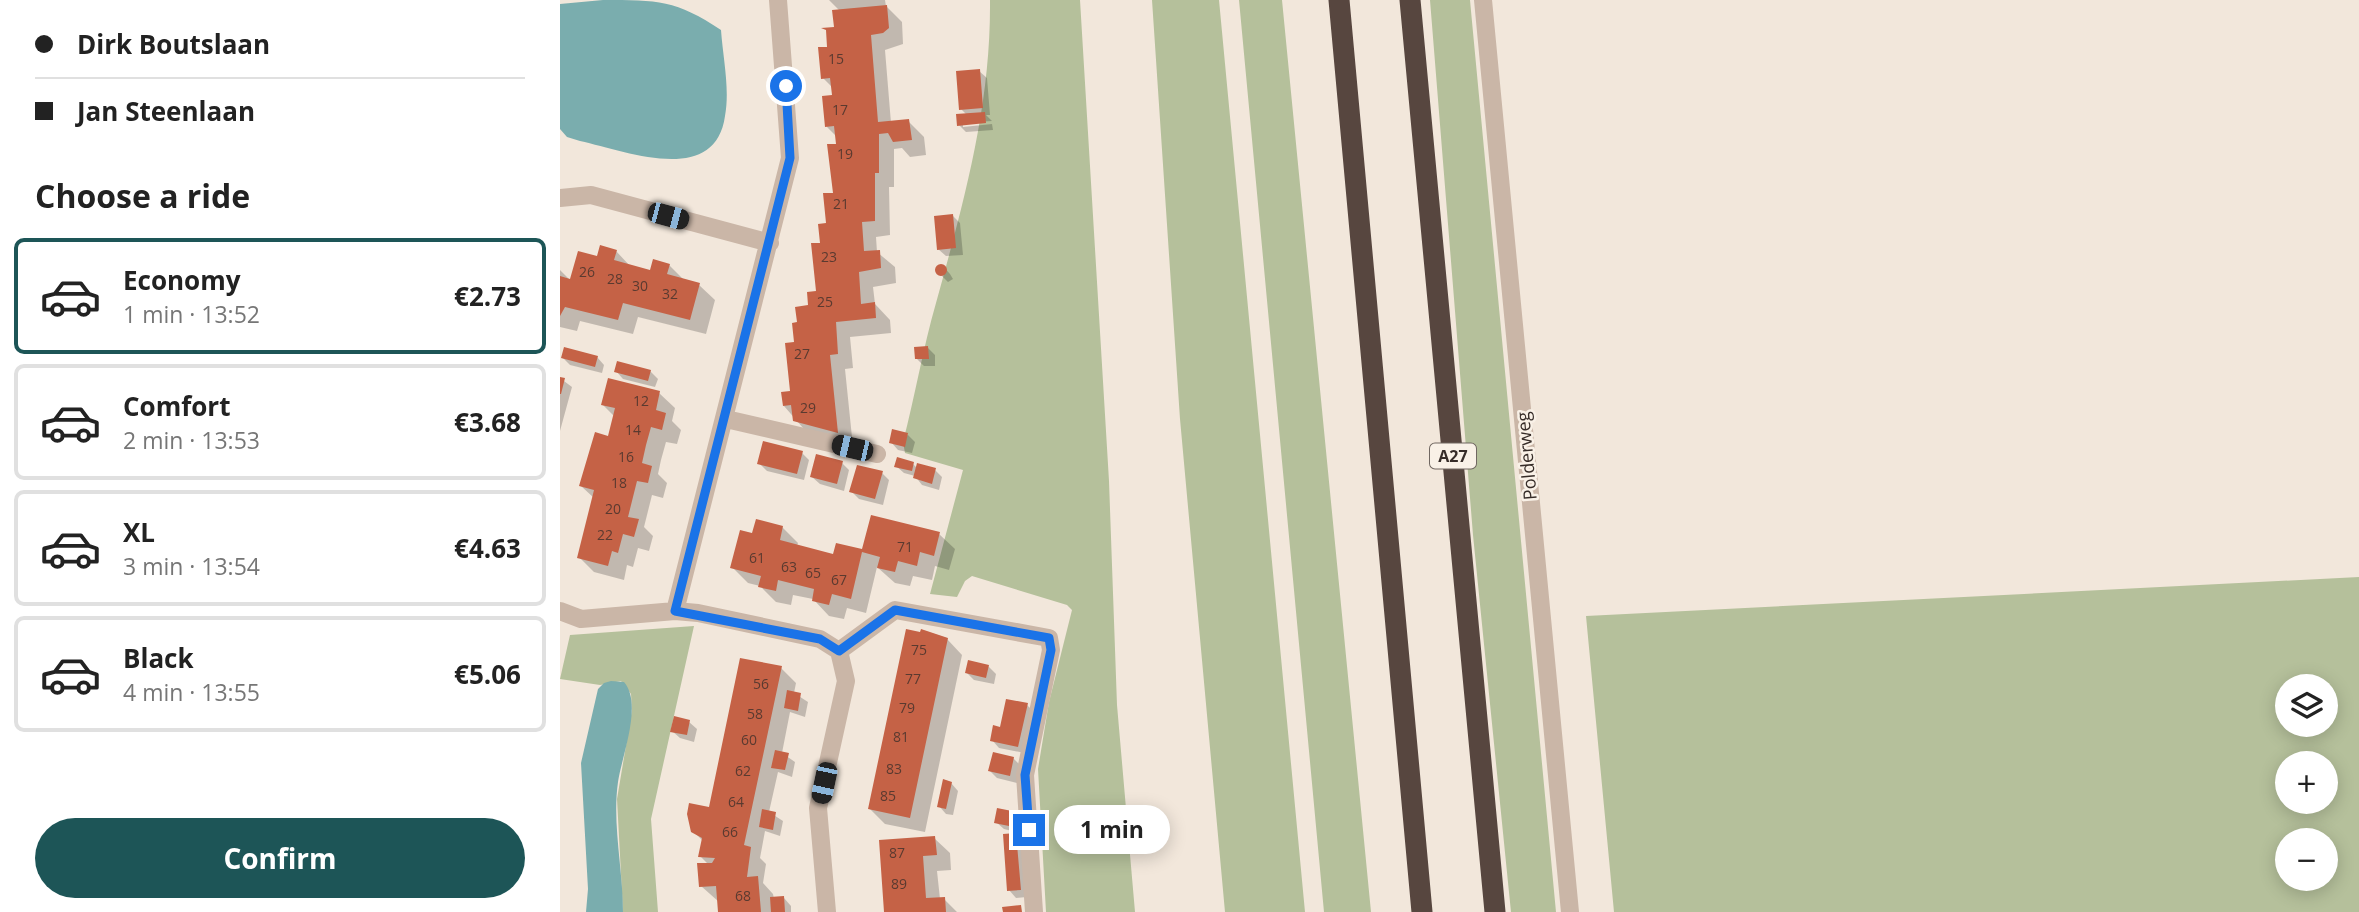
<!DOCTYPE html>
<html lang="en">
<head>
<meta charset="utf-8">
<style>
	:root { --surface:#fff; --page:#f6f6f6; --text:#222; --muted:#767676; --line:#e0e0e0; --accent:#1d5557 }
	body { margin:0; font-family:"Open Sans",sans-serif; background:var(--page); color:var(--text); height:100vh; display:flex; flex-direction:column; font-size:26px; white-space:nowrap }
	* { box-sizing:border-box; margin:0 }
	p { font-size:23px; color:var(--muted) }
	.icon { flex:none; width:38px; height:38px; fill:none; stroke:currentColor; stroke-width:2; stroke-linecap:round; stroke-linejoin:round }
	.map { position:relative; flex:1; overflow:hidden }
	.panel { display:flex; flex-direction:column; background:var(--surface); width:560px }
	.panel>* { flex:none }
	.hud { display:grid; align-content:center; height:154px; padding:0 35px; background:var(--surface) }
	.buttons { position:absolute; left:1715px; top:674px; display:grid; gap:14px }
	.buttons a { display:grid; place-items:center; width:63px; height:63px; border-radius:50%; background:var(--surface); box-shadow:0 4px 18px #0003; font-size:35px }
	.end { position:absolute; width:32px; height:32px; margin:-16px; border:9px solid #1a73e8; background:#fff; box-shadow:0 0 0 4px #fff }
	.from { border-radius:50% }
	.bubble { position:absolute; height:49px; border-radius:24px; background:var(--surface); box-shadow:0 4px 18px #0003; font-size:23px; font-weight:700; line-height:49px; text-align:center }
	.car { position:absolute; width:21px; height:42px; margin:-21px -10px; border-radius:9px; box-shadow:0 0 5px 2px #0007; background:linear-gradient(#222 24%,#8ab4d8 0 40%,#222 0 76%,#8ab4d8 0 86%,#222 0) }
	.hud b { display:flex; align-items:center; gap:24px; height:66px; font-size:26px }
	.hud b+b { border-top:2px solid var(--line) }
	.hud i { width:18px; height:18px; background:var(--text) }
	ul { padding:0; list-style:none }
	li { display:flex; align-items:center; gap:21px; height:116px; margin:0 14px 10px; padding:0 21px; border:4px solid var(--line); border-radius:10px }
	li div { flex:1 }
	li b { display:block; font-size:26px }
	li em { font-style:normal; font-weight:700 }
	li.selected { border-color:var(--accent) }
	li>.icon { width:63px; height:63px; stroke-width:1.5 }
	h2 { padding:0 35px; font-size:32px; line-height:84px }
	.button { display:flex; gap:14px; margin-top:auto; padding:14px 35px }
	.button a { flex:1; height:80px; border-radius:42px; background:var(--accent); color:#fff; font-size:28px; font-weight:700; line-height:80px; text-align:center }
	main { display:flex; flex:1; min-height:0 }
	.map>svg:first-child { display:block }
	.green { fill:#b5c09b; fill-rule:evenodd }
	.water { fill:#7aadae }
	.shadow { fill:#0003 }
	.building { fill:#c56246 }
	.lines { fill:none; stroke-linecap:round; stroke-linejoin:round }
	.street { stroke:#cab6a7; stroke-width:18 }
	.highway { stroke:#57463f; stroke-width:21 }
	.route { stroke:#1a73e8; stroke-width:9 }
	.labels { text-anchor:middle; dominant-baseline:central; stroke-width:5; stroke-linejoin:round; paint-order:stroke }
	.number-label { font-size:14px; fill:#5a3a30 }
	.shield { fill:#f9f1e7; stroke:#706761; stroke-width:2 }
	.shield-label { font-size:16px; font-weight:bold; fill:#362c28 }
	.street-label { font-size:18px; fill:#362c28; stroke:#f9f1e7 }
</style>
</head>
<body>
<main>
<section class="panel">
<div class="hud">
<b><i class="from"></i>Dirk Boutslaan</b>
<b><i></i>Jan Steenlaan</b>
</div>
<h2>Choose a ride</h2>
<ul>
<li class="selected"><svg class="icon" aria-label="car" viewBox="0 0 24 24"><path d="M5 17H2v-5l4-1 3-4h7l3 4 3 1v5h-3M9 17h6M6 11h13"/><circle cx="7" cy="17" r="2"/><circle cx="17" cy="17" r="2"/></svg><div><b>Economy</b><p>1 min · 13:52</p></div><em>€2.73</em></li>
<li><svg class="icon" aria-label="car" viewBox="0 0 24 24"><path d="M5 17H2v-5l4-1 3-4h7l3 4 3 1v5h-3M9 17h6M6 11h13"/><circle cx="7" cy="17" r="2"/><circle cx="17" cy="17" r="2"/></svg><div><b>Comfort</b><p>2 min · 13:53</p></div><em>€3.68</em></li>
<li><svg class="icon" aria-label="car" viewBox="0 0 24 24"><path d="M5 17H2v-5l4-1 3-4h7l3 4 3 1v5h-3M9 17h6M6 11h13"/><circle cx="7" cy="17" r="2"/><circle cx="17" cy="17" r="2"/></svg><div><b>XL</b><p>3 min · 13:54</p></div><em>€4.63</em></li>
<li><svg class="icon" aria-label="car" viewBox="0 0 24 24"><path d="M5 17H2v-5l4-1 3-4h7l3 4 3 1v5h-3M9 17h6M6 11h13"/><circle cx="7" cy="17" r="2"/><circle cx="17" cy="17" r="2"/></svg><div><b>Black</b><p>4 min · 13:55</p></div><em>€5.06</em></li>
</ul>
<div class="button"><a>Confirm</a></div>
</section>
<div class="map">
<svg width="1799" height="912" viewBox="0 0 1799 912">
	<rect width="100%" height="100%" fill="#f2e7db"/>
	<path class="green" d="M430,0h90l29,481 8,224 18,207h-89l-8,-143 11,-67 23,-92 -5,-5 -95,-29 -7,5 -8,16 -27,-3 33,-124 -58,-17 -2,-11c12,-46 20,-94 33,-139 28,-102 55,-197 54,-303z
		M592,0h67l86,912h-80l-45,-493z
		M679,0h43l89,912h-47z
		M870,0h40l1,11 85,901h-45l-38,-377z
		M1799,577v335h-745l-28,-296zM1727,686h39v38h-39zM1727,763h39v39h-39zM1727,840h39v38h-39z
		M134,626l-43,193 7,93h-35l-6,-113 15,-89 -1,-16 -10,-13 -21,4 -40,-6 10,-44z"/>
	<path class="water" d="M43,0c55,0 73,0 118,30 2,28 9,59 4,86 -10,71 -99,35 -145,25l-13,-4 -7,-8v-125z
		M51,681l13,1c19,22 -2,73 -6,100 -6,42 5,87 5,130h-37l2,-23 -7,-126 17,-74 6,-6z"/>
	<path class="shadow" d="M269,0h56l1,6 16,16 1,22 -18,6 6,73 17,-2 16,16 2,18 -16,2 -8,-9 -8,1v38h-5l1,48 -14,2 1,15 18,15 1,16 -23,4 2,17 15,16 1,13 -41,4 3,31 -8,1 8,78 -43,-11 -26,-30 8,-13 7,-69 19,-31 4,-49 13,-50 2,-57 -10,-10 6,-39 -10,-10 17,-67z
		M419,71l8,7 3,37h-4l6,6 -29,2v4l29,-3 1,6 -27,2 -7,-7 8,-10 -6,-6z
		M393,216l7,7 3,32 -17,1 -8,-7z
		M56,251l15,16 21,5 17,-7 16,16 14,4 16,15 -9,34 -68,-17 -5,17 -53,-13 -3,10 -17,-4v-57l11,11 27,-23z
		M383,266l7,8 3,5 -5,3 -7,-7 -3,-6z
		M368,348l7,7v11h-11l-7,-7z
		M2,357h35l7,8 -2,8 -32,-8z
		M56,371h34l8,8 -3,8 -32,-8z
		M0,378l12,9 -12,44z
		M99,393l16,15 -3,13 9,9 -4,14 -11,-2 -5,18 -3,14 9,9 -4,15 -11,-3 -8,32 9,9 -4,15 -11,-3 -5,19 -6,-2 -3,15 -30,-8 -15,-15 15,-59 -13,-12 29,-48 5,-21 -12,-12z
		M348,435l7,7 -3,11 -14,-3 -7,-8z
		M242,453l7,7 -5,20 -37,-9 -8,-8z
		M282,463l7,7 -5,21 -24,-7 -8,-7z
		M353,464l5,5 17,1 7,7 -3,13 -17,-5 -7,-9 -11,-3 -8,-7z
		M322,473l7,7 -6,25 -24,-6 -8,-8z
		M222,527l16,16 -1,3 37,10 105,-22 16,15 -6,21 -14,-4 -3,14 -19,-4 -3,10 -15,-3 -18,-16 -11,46 -19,-5 -3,11 -15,-3 -16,-17 -20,-4 -2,10 -15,-3 -16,-16 -12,-3 -16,-16 21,-31z
		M387,639l15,16 -37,177 -40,-8 -15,-15z
		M428,666l8,8 -2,10 -20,-4 -7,-7z
		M221,668l15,15 -2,10 14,9 -3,15 -15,-5 -8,41 13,9 -3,15 -14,-5 -9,40 14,9 -3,15 -15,-5 -5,27 6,6 -3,19 10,11 1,5 10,-1 7,8v6h-71l-1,-10 -18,-16 8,-21 -9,-9 3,-15 -10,-10 17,-22z
		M467,705l7,7 -9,41 -26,-5 -7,-8z
		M129,722l8,7 -3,13 -14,-4 -8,-7z
		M453,758l8,8 -4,17 -20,-5 -7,-7z
		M391,783l7,8 -5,24 -7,-1 -7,-8z
		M451,813l7,7 -2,12 -12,-3 -8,-7z
		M456,835l7,8 4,54 -11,1 -7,-8z
		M374,838l16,15 1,17 -14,1 3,28h4l13,13h-71z"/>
	<path class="building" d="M327,5l2,23 -6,5 -12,2 7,87 31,-3 3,21 -19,2 -5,-9 -9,1v39h-4v48l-13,1 2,29 16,-1 1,18 -22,4 2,32 14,-2 1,16 -40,4 2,32 -8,1 8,78 -45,-12 -2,-16 -8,1 -2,-14 9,-1 -5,-48 9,-1 -2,-19 5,-1 -2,-15 13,-2 -1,-13 9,-1 -5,-48h9l-2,-19 8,-1 -3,-30h10l-6,-49h9l-2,-18 -9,1 -3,-31 10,-1 -2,-17 -9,1 -3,-32h9l-1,-17 -5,-2 13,-1 -2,-17z
		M420,69l3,39 -24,2 -3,-39z
		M425,112l1,11 -29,3 -1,-12z
		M393,214l3,34 -19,2 -3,-34z
		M40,245l17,5 -3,10 36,10 3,-11 17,5 -3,10 33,9 -10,37 -67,-17 -5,17 -53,-13 -5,9v-40l10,3 8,-28 19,5z
		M375 270a6 6 0 1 1 12 0a6 6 0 1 1-12 0Z
		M368,346l1,13h-14l-1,-12z
		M4,347l34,9 -3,11 -34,-9z
		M57,361l34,9 -3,11 -34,-9z
		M0,377l5,1 -4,16h-1z
		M48,378l52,13 -4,19 10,3 -4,17 -11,-3 -5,18 -4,18 10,3 -4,17 -11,-2 -9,36 11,2 -5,18 -11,-3 -5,19 -6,-2 -4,15 -31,-8 17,-68 -15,-4 16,-54 13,4 7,-28 -14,-3z
		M332,429l16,4 -3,14 -16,-4z
		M203,441l40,10 -6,23 -40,-10z
		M256,454l27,7 -6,23 -27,-7z
		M337,457l17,5 -2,9 -18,-4z
		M357,463l19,5 -4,16 -19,-6z
		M297,465l26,6 -8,28 -26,-7z
		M311,515l69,17 -6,24 -14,-4 -3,14 -19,-5 -3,11 -18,-4 3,-11 -18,-5 -11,47 -19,-5 -3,11 -17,-4 2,-12 -36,-9 -2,11 -18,-4 3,-11 -31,-8 10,-38 12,3 4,-14 27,7 -3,14 53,14 3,-11 26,6z
		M346,629l14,3 1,-3 27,9 -38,180 -42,-9z
		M180,658l42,8 -38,179 7,2 -4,30 11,-1 3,36h-43l-2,-26 -17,1 -2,-24h15l3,-5 -17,-1 4,-19 -11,-6 -4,-18 2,-11 20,4z
		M408,660l21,5 -3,13 -21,-5z
		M227,690l14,3 -3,18 -14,-3z
		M446,699l22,4 -10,44 -28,-6 3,-16 7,2z
		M114,716l16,4 -3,15 -17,-3z
		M215,750l14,3 -4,17 -14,-2z
		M433,752l21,5 -4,19 -22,-5z
		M383,779l9,3 -6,27 -9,-2z
		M437,808l15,3 -3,15 -15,-3z
		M202,809l14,3 -3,18 -14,-3z
		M456,833l5,57 -14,1 -4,-57z
		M375,836l2,19 -14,1 3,42 19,-1 1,15h-62l-5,-72z
		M224,896l1,16h-14l-1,-15z
		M461,905l1,7h-19l-1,-5z"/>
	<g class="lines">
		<path class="street" d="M923,0l87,912
			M0,198l31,-3 179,48
			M166,419l151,35
			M0,611l21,8 94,-8 23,2 122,26 19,12 7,30 -28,127 9,104
			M115,611l115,-453 -12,-158
			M279,651l56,-41 154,28 2,12 -26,125 9,137"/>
		<path class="highway" d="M779,0l83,912
			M850,0l85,912"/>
	</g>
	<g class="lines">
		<path class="route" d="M226,86l4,72 -115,453 145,28 19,12 56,-41 154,28 2,12 -26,125 4,55"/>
	</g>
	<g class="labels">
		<g class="number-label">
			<text x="276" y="58">15</text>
			<text x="280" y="109">17</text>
			<text x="285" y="153">19</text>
			<text x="281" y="203">21</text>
			<text x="269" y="256">23</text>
			<text x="27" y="271">26</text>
			<text x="55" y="278">28</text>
			<text x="80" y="285">30</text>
			<text x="110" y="293">32</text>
			<text x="265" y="301">25</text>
			<text x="242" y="353">27</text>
			<text x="81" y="400">12</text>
			<text x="248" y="407">29</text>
			<text x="73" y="429">14</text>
			<text x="66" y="456">16</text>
			<text x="59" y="482">18</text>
			<text x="53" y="508">20</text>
			<text x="45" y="534">22</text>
			<text x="345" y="546">71</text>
			<text x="197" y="557">61</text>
			<text x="229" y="566">63</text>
			<text x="253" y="572">65</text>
			<text x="279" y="579">67</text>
			<text x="359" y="649">75</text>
			<text x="353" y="678">77</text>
			<text x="201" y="683">56</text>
			<text x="347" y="707">79</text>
			<text x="195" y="713">58</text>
			<text x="341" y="736">81</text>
			<text x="189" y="739">60</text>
			<text x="334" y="768">83</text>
			<text x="183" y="770">62</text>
			<text x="328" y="795">85</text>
			<text x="176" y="801">64</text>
			<text x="170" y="831">66</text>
			<text x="337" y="852">87</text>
			<text x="339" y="883">89</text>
			<text x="183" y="895">68</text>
		</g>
		<rect class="shield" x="870" y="443.5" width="46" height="25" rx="5"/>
		<g class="shield-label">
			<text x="893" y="456">A27</text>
		</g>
		<g class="street-label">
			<text transform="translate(966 456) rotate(-95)">Polderweg</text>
		</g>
	</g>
</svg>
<div class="buttons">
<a><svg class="icon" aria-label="layers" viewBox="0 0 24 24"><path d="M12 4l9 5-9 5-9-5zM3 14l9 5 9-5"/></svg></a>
<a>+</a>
<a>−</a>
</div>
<i class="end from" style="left:226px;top:86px"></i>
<i class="end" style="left:469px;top:830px"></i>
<div class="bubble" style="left:494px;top:805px;width:116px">1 min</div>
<i class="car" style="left:108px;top:216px;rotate:105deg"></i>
<i class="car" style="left:292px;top:448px;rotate:283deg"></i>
<i class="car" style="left:264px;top:783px;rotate:192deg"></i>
</div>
</main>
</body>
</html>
